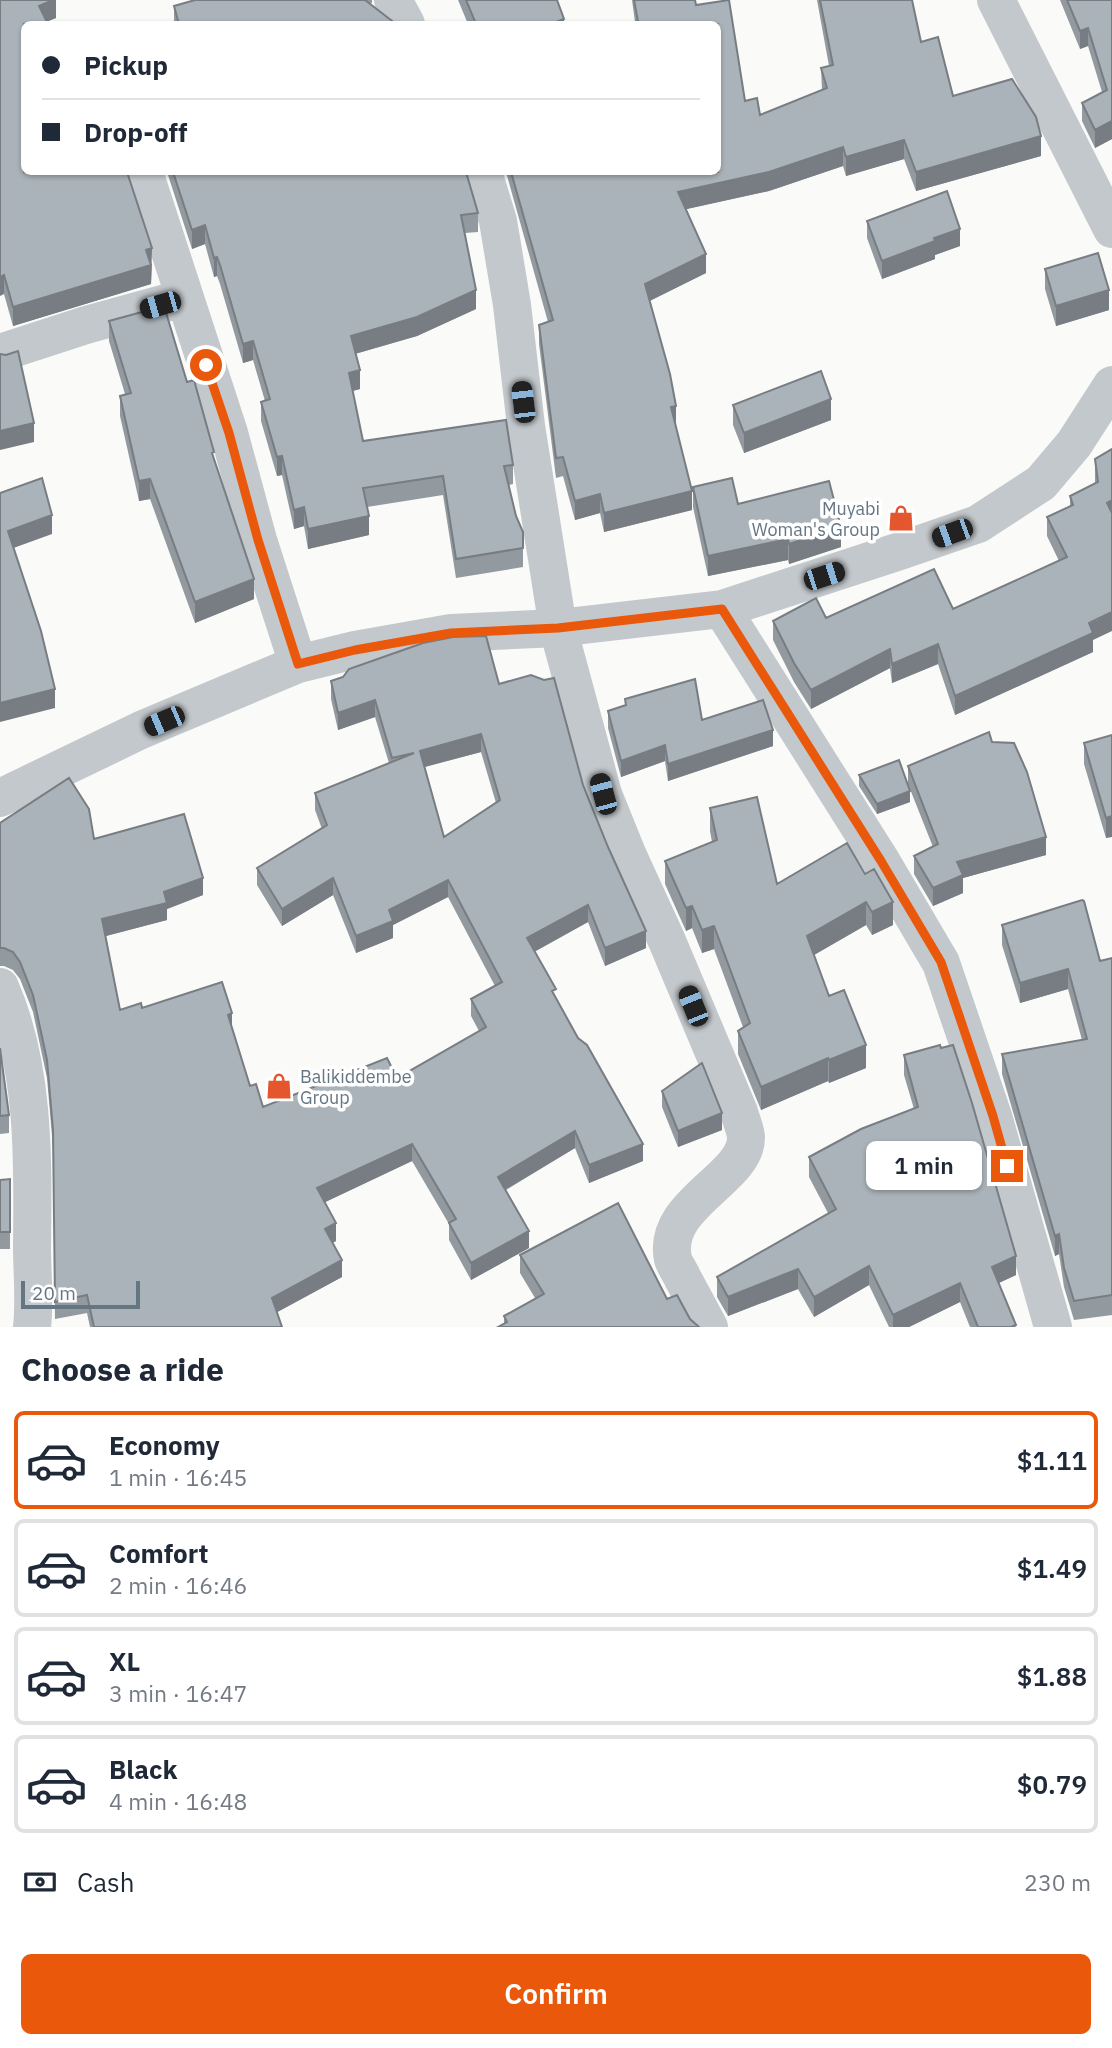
<!DOCTYPE html>
<html lang="en">
<head>
<meta charset="utf-8">
<style>
	:root { --surface:#fff; --page:#f2f2f3; --text:#1f2937; --muted:#747a83; --line:#e0e1e3; --accent:#ea580c }
	body { margin:0; font-family:"IBM Plex Sans",sans-serif; background:var(--page); color:var(--text); height:100vh; display:flex; flex-direction:column; font-size:26px; white-space:nowrap }
	* { box-sizing:border-box; margin:0 }
	p { font-size:23px; color:var(--muted) }
	.icon { flex:none; width:38px; height:38px; fill:none; stroke:currentColor; stroke-width:2; stroke-linecap:round; stroke-linejoin:round }
	.map { position:relative; height:1327px; overflow:hidden }
	.panel { display:flex; flex-direction:column; background:var(--surface); flex:1 }
	.panel>* { flex:none }
	.banner { position:absolute; left:21px; top:21px; width:700px; height:154px; border-radius:10px; box-shadow:0 2px 5px #0004; display:grid; align-content:center; height:154px; padding:0 21px; background:var(--surface) }
	.scale { position:absolute; left:21px; bottom:18px; width:119px; box-sizing:border-box; padding-left:7px; border:4px solid #657683; border-top:0; font-size:19px; line-height:24px; white-space:nowrap; color:#657683; -webkit-text-stroke:5px #fff; paint-order:stroke }
	.end { position:absolute; width:32px; height:32px; margin:-16px; border:9px solid #ea580c; background:#fff; box-shadow:0 0 0 4px #fff }
	.from { border-radius:50% }
	.bubble { position:absolute; height:49px; border-radius:10px; background:var(--surface); box-shadow:0 2px 5px #0004; font-size:23px; font-weight:600; line-height:49px; text-align:center }
	.car { position:absolute; width:21px; height:42px; margin:-21px -10px; border-radius:9px; box-shadow:0 0 5px 2px #0007; background:linear-gradient(#222 24%,#8ab4d8 0 40%,#222 0 76%,#8ab4d8 0 86%,#222 0) }
	.banner b { display:flex; align-items:center; gap:24px; height:66px; font-size:26px }
	.banner b+b { border-top:2px solid var(--line) }
	.banner i { width:18px; height:18px; background:var(--text) }
	ul { padding:0; list-style:none }
	li { display:flex; align-items:center; gap:21px; height:98px; margin:0 14px 10px; padding:0 7px; border:4px solid var(--line); border-radius:10px }
	li div { flex:1 }
	li b { display:block; font-size:26px }
	li em { font-style:normal; font-weight:600 }
	li.on { border-color:var(--accent) }
	li>.icon { width:63px; height:63px; stroke-width:1.5 }
	h2 { padding:0 21px; font-size:32px; line-height:84px }
	.pay { display:flex; align-items:center; gap:18px; height:77px; padding:0 21px; font-size:26px }
	.pay p { margin-inline-start:auto }
	.action { display:flex; gap:14px; margin-top:auto; padding:14px 21px }
	.action a { flex:1; height:80px; border-radius:10px; background:var(--accent); color:#fff; font-size:28px; font-weight:600; line-height:80px; text-align:center }
	.map>svg:first-child { display:block }
	.lines { fill:none; stroke-linecap:round; stroke-linejoin:round }
	.minor { stroke:#c3c8cc; stroke-width:38 }
	.wall { fill:#929a9f; fill-rule:evenodd }
	.shaded-wall { fill:#777d82 }
	.building { fill:#aab3b9; stroke:#777d82; stroke-width:2; fill-rule:evenodd }
	.route { stroke:#ea580c; stroke-width:9 }
	.labels { text-anchor:middle; dominant-baseline:central; stroke-width:7; stroke-linejoin:round; paint-order:stroke }
	.poi-label { font-size:18px; fill:#657683; stroke:#fff; text-anchor:end }
</style>
</head>
<body>
<div class="map">
<svg width="1112" height="1327" viewBox="0 0 1112 1327">
	<rect width="100%" height="100%" fill="#fafaf8"/>
	<g class="lines">
		<path class="minor" d="M393,0l13,24
			M996,0l116,229
			M144,172l85,261 29,107 40,124
			M483,172l15,49 14,84 14,121 32,202 45,166 25,62 39,85 72,171c2,8 7,18 7,26 0,41 -85,66 -73,121 2,7 8,14 10,20 9,16 17,32 26,48
			M0,353l86,-28 98,-27
			M722,609l159,252 60,102 52,153 60,211
			M0,798l141,-68 157,-66 57,-14 96,-17 107,-5 164,-19 178,-58 78,-27 63,-41 33,-39 38,-59
			M0,987c35,80 33,174 32,259 0,27 3,55 0,81"/>
	</g>
	<path class="wall" d="M0,0h56v18l-10,4 106,245 -1,17 -138,42 -9,-32z
		M195,0h177v3h-3l27,21h-222v-18z
		M458,0h99l7,24h-96z
		M632,0h63l1,5 49,96 15,14 62,-25 -1,-22 8,-2 -12,-66h95l9,42 32,54 88,60 -125,35 -12,-32 -58,17 -3,-10 -74,25 -83,18 20,64 -56,28 26,124h-1l17,85 -88,22 -4,-19 -25,7 -12,-44 -7,2 -17,-134v-19l9,-3 -42,-150h212l-83,-150z
		M1060,0h52v139l-17,9 -13,-27v-18l20,-11 -14,-46 -8,3z
		M167,172h299l12,41v19l-13,1 11,76 -59,27 -62,18 5,35 -8,2 11,50 150,24v19l-4,1 7,31 7,16v35l-67,11 -13,-83 -76,12 2,28 -61,14 -4,-23 -10,3 -12,-54 -5,1 -16,-55v-19l4,-1 -12,-41 -10,3 -23,-79 -3,-8 -3,1 -9,-33 -13,5z
		M867,221l93,25 -25,9v4l-53,20 -15,-41z
		M1045,269l64,41 -53,16 -11,-37z
		M109,321l78,61 27,80 40,137 -59,24 -45,-124 -11,2 -19,-85v-20l5,-2 -16,-53z
		M733,405l98,15 -87,33 -11,-28z
		M1112,449l-19,191v12l-138,63 -17,-51 -46,19 -2,-15 -79,41 -17,-27 -21,-42v-19l53,-3 127,-9 106,-48 -12,-25v-19l23,-11v-10l25,-13v-24z
		M693,487l45,17 103,43 -52,17 -1,-4 -80,16 -15,-69z
		M331,681l168,3 84,101 63,163 -41,18 -17,-44 -53,29 21,47 87,163 -54,22 -14,-35 -69,42 23,58 -58,32 -22,-40v-16l-37,-63 -87,41 11,39 -4,2 10,34 -65,35 5,15h-192l-3,-14 -32,6 -2,-172 -6,-69 -14,-66 -13,-33 -7,-9 -9,-4h-4v-143l94,16 109,56 -36,14v11l-61,16 14,74 22,-2 90,21 18,57 13,21 134,-29 82,-47 -8,-15v-17l24,-13 -47,-89 -55,28v13l-37,15 -23,-58 -51,31 -25,-41v-17l65,-39 -7,-19v-17l74,-30 -14,-46 -37,13 -7,-31zM481,752l15,51 -52,34 -19,-70z
		M625,699l77,21 71,26 -105,35 -3,-20 -44,16 -13,-49v-17l17,-6z
		M1112,735l-6,103 -22,-74v-21z
		M992,742l54,113 -83,23v15l-30,13 -19,-32v-18l19,-9 -25,-63v-18z
		M859,775l51,27 -33,12 -18,-28z
		M710,808l67,76 70,-41 46,82 -21,10 -6,-10 -52,30 15,41 37,72 -37,15 -1,-2 -67,29 -23,-56v-23l5,-4 -29,-78 -12,4 -10,-25 -6,3 -21,-47v-23l47,-19 -2,-11z
		M1002,925l98,36 12,-3v357l-38,5 -10,-33 -5,-33 -4,2 -53,-182v-20l80,-14 -14,-51 -48,14 -18,-58z
		M0,1048l9,67v18l-9,1z
		M904,1055l112,220 -17,8 17,44h-46l-10,-25 -51,25h-20l-20,-42 -55,32 -16,-28 -70,27 -11,-19v-20l111,-64 -19,-36v-20l105,-48 -10,-34z
		M662,1091l60,39 -44,17 -16,-40z
		M0,1180l10,16v53h-10z
		M520,1255l147,44 23,20 -186,5v-8l31,-18 -15,-25z"/>
	<path class="shaded-wall" d="M53,0h3v18l-16,6 -1,-18z
		M564,19v5h-13z
		M1088,28v18l-8,3v-18z
		M1112,121v18l-17,9v-18z
		M1041,136v20l-125,35v-19z
		M904,140v19l-58,17v-19z
		M843,147v19l-74,25 -91,20v-19z
		M205,225v19l-13,5v-19z
		M960,229v17l-25,9v4l-53,20v-18l52,-23z
		M152,248l-1,36 -138,42v-19z
		M706,254v19l-61,30v-19z
		M217,257v19l-3,1v-19z
		M4,275v19l-4,2v-19z
		M476,290v19l-59,27 -66,19v-19z
		M1109,290v20l-53,16v-20z
		M253,341v19l-10,3v-19z
		M360,370v19l-11,3v-19z
		M831,399v21l-87,33v-20z
		M676,406v19l-5,1v-19z
		M34,423v19l-34,8v-19z
		M282,456v19l-5,1v-19z
		M150,479v20l-11,2v-20z
		M692,491v19l-88,22v-19z
		M600,494v19l-25,7v-19z
		M1112,500v19l-5,-16z
		M304,507v19l-10,3v-19z
		M52,515v19l-44,16v-19z
		M369,516v19l-61,14v-20z
		M841,527v20l-52,17v-20z
		M788,539v21l-80,16v-20z
		M254,579v20l-59,24v-21z
		M1112,612v19l-19,9v12l-138,63v-19z
		M938,644v20l-46,19v-19z
		M890,649v19l-79,41v-19z
		M55,689v19l-55,14v-19z
		M375,700v17l-37,13v-17z
		M773,730v16l-105,35v-17z
		M481,734v18l-61,16v-17z
		M665,745v16l-44,16v-16z
		M910,791v11l-33,12v-10z
		M1112,816v21l-6,1v-20z
		M1046,837v18l-83,23v15l-30,13v-18l24,-26z
		M203,878v17l-36,14v11l-65,17v-18l62,-27z
		M333,878v17l-51,31v-17z
		M448,880v17l-55,28v13l-37,15v-17l33,-26z
		M866,902v23l-59,34v-23z
		M893,902v23l-21,10v-23z
		M588,905v17l-61,34v-18z
		M692,906v22l-6,3v-23z
		M714,926v23l-12,4v-23z
		M646,931v17l-41,18v-18z
		M1068,969v20l-48,14v-20z
		M232,1013v18l-4,-16z
		M866,1045v23l-37,15v-23z
		M828,1058v23l-67,29v-23z
		M722,1113v17l-44,17v-16z
		M575,1131v17l-77,46v-17z
		M412,1144v17l-95,45v-18z
		M643,1144v17l-54,22v-18z
		M336,1223v18l-11,6v-18z
		M529,1231v17l-58,32v-17z
		M1059,1234v20l-4,2v-20z
		M1016,1256v19l-24,11v-19z
		M342,1260v17l-70,38v-17z
		M869,1266v19l-55,32v-20z
		M798,1269v20l-70,27v-19z
		M960,1283v19l-51,25h-16v-12z"/>
	<path class="building" d="M0,0h53l-14,6 9,18h-24v148h103l25,76 -6,2 5,15 -138,42 -9,-32 -4,2z
		M195,0h170l31,24h-217l-5,-18z
		M466,0h91l7,19 -13,5h-75z
		M634,0h61l1,5 33,-5 16,101 12,-3 3,17 67,-27 -6,-20 12,-3 -13,-65h92l9,42 17,-5 15,59 59,-17 24,38 5,19 -125,36 -12,-32 -58,17 -3,-10 -74,25 -91,20 28,62 -61,30 25,90 6,32 -5,1 21,84 -88,22 -4,-19 -25,7 -12,-44 -7,1 -17,-133 14,-5 -42,-148h207v-148h-89l9,-3z
		M1067,0h45v121l-17,9 -13,-27 25,-13 -19,-62 -8,3z
		M173,172h293l12,41 -17,2 15,75 -59,27 -66,19 9,34 -11,3 14,68 143,-21 7,45 -9,1 12,50 7,16v16l-67,11 -13,-83 -80,12 6,28 -61,13 -4,-22 -10,3 -12,-54 -5,1 -16,-55 9,-3 -17,-58 -10,3 -23,-79 -3,-8 -3,1 -9,-33 -13,5z
		M947,191l13,38 -26,9 1,3 -53,20 -15,-40z
		M1098,253l11,37 -53,16 -11,-37z
		M164,306l23,76 7,-2 20,72 -2,1 42,126 -59,23 -45,-123 -11,2 -19,-85 11,-3 -22,-72z
		M18,351l16,72 -34,8v-77l6,1z
		M821,371l10,28 -87,34 -11,-28z
		M1112,449v51l-5,3 5,10v99l-23,11 4,10 -138,63 -17,-52 -46,20 -2,-15 -79,41 -17,-27 -21,-42 43,-23 10,20 108,-49 19,40 114,-52 -20,-40 26,-12 -3,-9 28,-14 -3,-23z
		M42,478l10,37 -44,16 33,100 14,58 -55,14v-210z
		M732,478l6,26 91,-23 12,46 -52,17 -1,-5 -80,17 -15,-69z
		M486,636l13,48 32,-9 13,5 10,-2 29,107 25,62 38,84 -41,17 -17,-43 -61,33 29,51 -4,2 26,47 9,7 56,99 -54,21 -14,-34 -77,46 31,54 -58,32 -22,-40 7,-4 -44,-75 -95,44 19,35 -11,6 17,31 -70,38 10,29h-188l-7,-32 -32,7 -2,-172 -6,-70 -14,-65 -13,-33 -7,-10 -9,-4h-4v-125l69,-45 20,31 5,30 90,-25 19,64 -39,14 3,11 -65,16 18,91 21,-7 1,5 80,-26 10,31 -4,2 22,71 6,-2 7,23 124,-49 10,20 89,-51 -15,-28 31,-17 -54,-102 -59,30 4,11 -37,15 -23,-58 -51,31 -25,-41 70,-43 -12,-32 99,-40 -22,5 -17,-58 -37,13 -7,-32 12,-4 6,-8 74,-26 30,-6zM481,734l19,66 -56,37 -24,-86z
		M695,679l7,41 61,-20 10,30 -105,34 -3,-19 -44,16 -13,-50 18,-6 -1,-6z
		M989,732l3,10 22,1 13,29 19,65 -89,25 6,13 -30,13 -19,-32 24,-12 -30,-78z
		M1112,735v81l-6,2 -22,-75z
		M899,760l11,31 -33,13 -18,-29z
		M757,797l20,87 70,-41 18,31 9,-5 19,33 -21,10 -6,-10 -59,34 22,60 15,-6 22,55 -37,15 -1,-2 -67,29 -23,-56 12,-8 -36,-97 -12,4 -10,-24 -6,2 -21,-47 52,-21 -7,-32z
		M1082,900l2,1 16,60 12,-3v337l-38,6 -10,-33 -5,-34 -4,2 -53,-182 85,-15 -19,-70 -48,14 -18,-58z
		M940,1045l1,3 12,-3 19,58 44,153 -24,11 24,58 -5,2h-33l-18,-44 -67,32 -24,-49 -55,31 -16,-28 -70,28 -11,-20 119,-68 -27,-52 52,-28 57,-22 -14,-52z
		M0,1048l9,67 -9,1z
		M702,1063l20,50 -44,18 -16,-40z
		M10,1179v53h-10v-52z
		M618,1203l49,96 10,-4 13,24 9,8h-201l9,-5 -3,-6 40,-22 -24,-39z"/>
	<g class="lines">
		<path class="route" d="M206,365l23,68 29,107 40,124 57,-14 96,-17 107,-5 164,-19 159,252 60,101 52,154 14,50"/>
	</g>
	<defs>
		<g id="shop-bare" transform="scale(2.1)"><path d="M-5-2.5h2.3a2.7 3.5 0 0 1 5.4 0H5L5.5 6h-11ZM-1.5-2.5h3a1.5 2.3 0 0 0-3 0Z" fill="#e4572e" stroke="#fff" stroke-width="2.5" paint-order="stroke"/></g>
	</defs>
	<g fill-rule="evenodd">
		<use href="#shop-bare" x="901" y="518"/>
		<use href="#shop-bare" x="279" y="1086"/>
	</g>
	<g class="labels">
		<g class="poi-label">
			<text x="880" y="508">Muyabi<tspan x="880" dy="21">Woman's Group</tspan></text>
			<text x="300" y="1076" text-anchor="start">Balikiddembe<tspan x="300" dy="21">Group</tspan></text>
		</g>
	</g>
</svg>
<div class="scale">20 m</div>
<i class="end from" style="left:206px;top:365px"></i>
<i class="end" style="left:1007px;top:1166px"></i>
<div class="bubble" style="left:866px;top:1141px;width:116px">1 min</div>
<i class="car" style="left:160px;top:305px;rotate:254deg"></i>
<i class="car" style="left:523px;top:402px;rotate:353deg"></i>
<i class="car" style="left:952px;top:533px;rotate:250deg"></i>
<i class="car" style="left:824px;top:576px;rotate:72deg"></i>
<i class="car" style="left:164px;top:721px;rotate:247deg"></i>
<i class="car" style="left:603px;top:794px;rotate:345deg"></i>
<i class="car" style="left:693px;top:1006px;rotate:338deg"></i>
<div class="banner">
<b><i class="from"></i>Pickup</b>
<b><i></i>Drop-off</b>
</div>
</div>
<section class="panel">
<h2>Choose a ride</h2>
<ul>
<li class="on"><svg class="icon" aria-label="car" viewBox="0 0 24 24"><path d="M5 17H2v-5l4-1 3-4h7l3 4 3 1v5h-3M9 17h6M6 11h13"/><circle cx="7" cy="17" r="2"/><circle cx="17" cy="17" r="2"/></svg><div><b>Economy</b><p>1 min · 16:45</p></div><em>$1.11</em></li>
<li><svg class="icon" aria-label="car" viewBox="0 0 24 24"><path d="M5 17H2v-5l4-1 3-4h7l3 4 3 1v5h-3M9 17h6M6 11h13"/><circle cx="7" cy="17" r="2"/><circle cx="17" cy="17" r="2"/></svg><div><b>Comfort</b><p>2 min · 16:46</p></div><em>$1.49</em></li>
<li><svg class="icon" aria-label="car" viewBox="0 0 24 24"><path d="M5 17H2v-5l4-1 3-4h7l3 4 3 1v5h-3M9 17h6M6 11h13"/><circle cx="7" cy="17" r="2"/><circle cx="17" cy="17" r="2"/></svg><div><b>XL</b><p>3 min · 16:47</p></div><em>$1.88</em></li>
<li><svg class="icon" aria-label="car" viewBox="0 0 24 24"><path d="M5 17H2v-5l4-1 3-4h7l3 4 3 1v5h-3M9 17h6M6 11h13"/><circle cx="7" cy="17" r="2"/><circle cx="17" cy="17" r="2"/></svg><div><b>Black</b><p>4 min · 16:48</p></div><em>$0.79</em></li>
</ul>
<div class="pay"><svg class="icon" aria-label="cash" viewBox="0 0 24 24"><path d="M3 7h18v10H3z"/><circle cx="12" cy="12" r="2"/></svg>Cash<p>230 m</p></div>
<div class="action"><a>Confirm</a></div>
</section>
</body>
</html>
